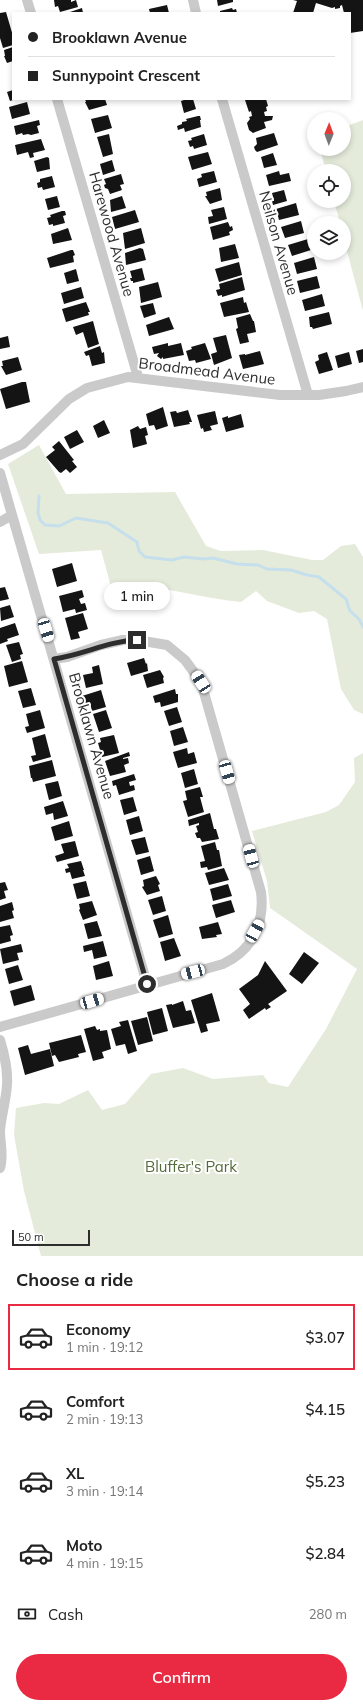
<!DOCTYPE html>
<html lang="en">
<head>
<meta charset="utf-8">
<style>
	:root { --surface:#fff; --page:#f2f2f2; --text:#222; --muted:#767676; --line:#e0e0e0; --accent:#ea2943 }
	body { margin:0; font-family:Mulish,sans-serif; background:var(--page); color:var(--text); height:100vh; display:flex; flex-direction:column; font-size:15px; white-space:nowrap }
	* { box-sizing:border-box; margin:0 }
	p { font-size:13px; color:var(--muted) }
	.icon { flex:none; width:22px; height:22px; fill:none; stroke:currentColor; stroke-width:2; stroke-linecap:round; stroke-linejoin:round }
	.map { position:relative; height:1256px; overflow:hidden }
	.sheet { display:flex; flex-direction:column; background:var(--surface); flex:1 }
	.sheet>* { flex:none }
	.top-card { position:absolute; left:12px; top:12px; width:339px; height:88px; border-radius:0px; box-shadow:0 2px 6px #0003; display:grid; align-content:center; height:88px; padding:0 16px; background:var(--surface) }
	.needle { width:26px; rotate:1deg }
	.controls { position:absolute; left:307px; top:112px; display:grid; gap:8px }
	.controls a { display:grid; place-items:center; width:44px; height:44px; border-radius:50%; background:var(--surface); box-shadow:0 2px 6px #0003; font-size:20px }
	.scale { position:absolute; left:12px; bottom:10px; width:78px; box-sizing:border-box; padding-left:4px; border:2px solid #2d2d2d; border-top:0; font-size:11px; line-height:14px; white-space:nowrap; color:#2d2d2d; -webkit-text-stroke:3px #fff; paint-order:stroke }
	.end { position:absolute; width:18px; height:18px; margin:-9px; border:5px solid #2d2d2d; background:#fff; box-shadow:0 0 0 2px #fff }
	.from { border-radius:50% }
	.bubble { position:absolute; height:28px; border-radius:14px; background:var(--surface); box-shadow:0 2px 6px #0003; font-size:13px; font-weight:600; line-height:28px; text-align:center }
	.car { position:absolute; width:12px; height:24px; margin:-12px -6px; border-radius:5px; box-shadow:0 0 3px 1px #0007; background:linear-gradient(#fff 24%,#345 0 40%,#fff 0 76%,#345 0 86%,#fff 0) }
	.top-card b { display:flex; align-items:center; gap:14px; height:38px; font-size:15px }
	.top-card b+b { border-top:1px solid var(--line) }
	.top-card i { width:10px; height:10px; background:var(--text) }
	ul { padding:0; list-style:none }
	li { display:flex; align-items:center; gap:12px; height:66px; margin:0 8px 6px; padding:0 8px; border:2px solid transparent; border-radius:0px }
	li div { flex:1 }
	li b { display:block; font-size:15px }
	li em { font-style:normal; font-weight:600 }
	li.on { border-color:var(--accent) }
	li>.icon { width:36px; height:36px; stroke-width:1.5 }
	h2 { padding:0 16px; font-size:18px; line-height:48px }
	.pay { display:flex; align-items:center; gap:10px; height:44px; padding:0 16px; font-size:15px }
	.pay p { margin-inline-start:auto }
	.button { display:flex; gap:8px; margin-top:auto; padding:8px 16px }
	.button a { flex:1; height:46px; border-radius:24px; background:var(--accent); color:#fff; font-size:16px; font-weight:600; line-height:46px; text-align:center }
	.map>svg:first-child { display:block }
	.green { fill:#e4ebda }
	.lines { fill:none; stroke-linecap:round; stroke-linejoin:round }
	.stream { stroke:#c5dfec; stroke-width:3 }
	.building { fill:#141414 }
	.minor { stroke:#cacaca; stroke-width:10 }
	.route { stroke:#2d2d2d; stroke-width:5 }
	.labels { text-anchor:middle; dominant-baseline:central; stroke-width:4; stroke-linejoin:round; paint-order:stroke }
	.street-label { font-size:15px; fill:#2d2d2d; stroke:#fff }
	.park-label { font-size:15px; fill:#536a3a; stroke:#fff }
</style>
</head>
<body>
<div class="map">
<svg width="363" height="1256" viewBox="0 0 363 1256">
	<rect width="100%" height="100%" fill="#fff"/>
	<path class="green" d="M363,120v191l-19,-71v-17h-4l-6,-22h10v-30h-18l-6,-22h24v-22z
		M39,445l27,49 109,-2 31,54 15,5 42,-1 49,10h11l18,-14 14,-2 8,13v157l-9,-4 -13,-21 -14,-70 -13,-8 -15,2 -32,-12 -11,-10 -15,11c-38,-3 -76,-17 -114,-14 -5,0 -10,4 -14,6l-12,-44 -62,4 -31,-90z
		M363,753v503h-322l-17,-65 -10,-56 2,-27 28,-5 15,1 29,-14 14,20 23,-6 26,-30 32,-6 30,11 50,-4 6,8 19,4 38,-58 31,-60 -87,-61 -3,-27 -15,-50 74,-19 13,-7 16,-23 -1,-24z"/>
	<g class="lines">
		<path class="stream" d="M39,496l-1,17 2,7 5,5 14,1 17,-8 32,5 29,19 2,9 6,6 27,3 12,-3 19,2 10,-1 24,6 21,1 9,4 24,1 16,5 12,2 27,22 4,12 9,8 4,8"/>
	</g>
	<path class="building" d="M54,0h17v2l5,-2 2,7 -18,5 -2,-6 -3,1z
		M217,0h16v2l-15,4z
		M293,0h70v31l-13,2v-20h-6l-2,-8 -2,1v2l-5,1v-2l-3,1 -16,-5 -3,10h-20l4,-12z
		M167,5l2,8h-19l-1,-4z
		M82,8l1,5h-16z
		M232,8l1,2 3,-1 1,4h-17v-2z
		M6,12l7,24v9l-10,3 -3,-10v-25z
		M13,47v14l-6,2 -3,-7h1l-1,-6z
		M13,90v10l-3,1 -3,-9z
		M85,99h20l2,6 -18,5 -4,-8h1z
		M187,99h6l3,10 -12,4 -3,-12z
		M266,99l2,7 -2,1 1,4 -3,1 1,4h8l-1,4 -8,2 2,6 -13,5 -4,-3 -2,-7 3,-4 -1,-2 3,-1 -1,-5 -2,1 -4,-12z
		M27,102l3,12 -18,5 -3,-12z
		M108,115l4,13 -17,5 -4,-14z
		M198,116h2l1,4h-1l1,7 -16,5 -1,-4 -6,2 -1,-4 5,-2v-2l5,-1 -1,-2z
		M39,120l1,5 -3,1 2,7 -8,2 -3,-1 -5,1 -1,-2 -6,2 -2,-9z
		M274,133l4,12 -21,7 -2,-2 -1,-3 3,-3 -1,-6z
		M109,134l4,20 -10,3 -6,-20z
		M204,134l3,11 -13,4 -1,-3 -3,1 -2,-6 4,-1 -1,-2z
		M41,139l4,11 -12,3 1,4 -4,1 -2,-6 -11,3 -2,-10z
		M208,152l4,12 -20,6 -4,-13z
		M273,153l4,12 -13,3 -3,-11z
		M47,157l2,1 1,11 -13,3 -3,-11z
		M112,160l3,11 -12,4 -3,-11z
		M214,171l3,11 -18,5 -2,-8 5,-2 -1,-3z
		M279,171l1,4 9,-2 2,8 -22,5 -3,-11z
		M121,174l3,10 -4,1 2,5 -12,4 -2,-5 -3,-1 -1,-3 2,-1 -2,-5z
		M52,176l3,11 -12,3 -1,-3 -4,1 -1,-5 3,-1v-3z
		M220,188l2,12 -12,4 -5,-8h2l-1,-4z
		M284,190l3,11 -14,4 -1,-4h2l-2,-8z
		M57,196l3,11 -12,3 -3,-11z
		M122,196l4,12 -15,4 -1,-12z
		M296,203l3,12 -20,5 -3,-11z
		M224,207l3,12 -18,5 -1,-7 5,-1 -2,-6z
		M135,210l4,12 -24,7 -3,-12z
		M62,211h3l1,4 -3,1 2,7 -12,3v-2l-4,1 -2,-7 4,-1 -1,-2z
		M301,221l3,12 -19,5 -4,-11z
		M228,222l2,5 2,-1 1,4 -4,2 1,3 -17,5 -3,-13z
		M68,228l4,12 -19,4 -2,-10z
		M141,228l4,15 -20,6 -2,-16z
		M308,239v2l5,-1 1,5 -4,2 1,3 -19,6 -4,-11z
		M235,244l4,14 -18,4 -2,-14z
		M140,248l3,1 3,11 -20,5 -1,-12z
		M71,250h2l2,5 -2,1 1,6 -24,6 -3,-10z
		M314,257l3,12 -20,5 -3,-11z
		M239,262l3,13 -23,7 -4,-13z
		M142,268l3,12 -12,3v-2h-2l-1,-3h2l-2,-7z
		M76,269l3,12 -12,3 -3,-11z
		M317,276l3,12 -20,5 -3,-12z
		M242,277l3,13 -23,7v-2l-4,1 -2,-6 4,-1 -1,-5z
		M158,282l4,15 -21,6 -2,-16z
		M81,287l3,11 -20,6 -3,-11z
		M322,294l3,12 -20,5 -3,-11z
		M243,297l1,6 2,-1 3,10 -25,5 -4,-14z
		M86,302l4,10h-2l1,3 -23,7 -4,-13z
		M153,303l3,11 -12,4 -4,-12z
		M329,312l3,12 -19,5 -1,-2h-2l-1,-10z
		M250,314l3,7h1l2,11 -9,2 2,8 -9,2 -4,-15 2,-1 -2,-10z
		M169,317l5,12 -25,7 -3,-11z
		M93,321l6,23 -11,4 -5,-16 -7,3 -3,-8z
		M226,335l6,23 -18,7 -3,-11 6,-2 -4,-14z
		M8,336l2,11 -10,2v-11z
		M168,343v3l13,-3 3,12 -21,4v-2l-2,2 -4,-3 2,-3 -5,1 -2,-7z
		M205,343l6,16 -15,4 -1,-3 -6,1 -3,-10 6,-2 -1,-2z
		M100,346l2,7 2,-1 1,11 -13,3 -3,-11 -3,1 -2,-4z
		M363,349v13l-4,1 -3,-12z
		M260,351l4,13 -21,5 -4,-14 6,-1v1z
		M327,352l6,18 -14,4 -4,-12 4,-2 -1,-5z
		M349,352l3,12 -14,4 -3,-12z
		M18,357l4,13 -16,5 -5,-9h2l-1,-5z
		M22,382h4l4,20 -24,7 -6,-20z
		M163,407l5,19 -12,4 -2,-5 -5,1 -3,-12z
		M188,410l4,12h-3l1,2 -16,3 -4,-15 6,-1 1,2z
		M215,411l3,13 -8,2 2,4 -8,2 -1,-4 -2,1 -4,-14z
		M241,414l3,13 -18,5 -4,-14 6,-2v2z
		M104,420l6,13 -12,5 -5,-12z
		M138,426l2,3 6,-2 2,8 -3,1 2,8 -14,4 -3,-18z
		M77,430l7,12 -14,7 -6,-12z
		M59,441l15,19 -2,1 5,6 -7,6 -4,-4 -5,4 -2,-1 -13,-15 9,-7 -3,-3z
		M72,563l5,18 -20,6 -5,-18z
		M5,587l4,12 -9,2v-13z
		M82,590l2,7 -5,2 2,5 4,-1 2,7 -11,3 -1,-4 -12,3 -4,-16z
		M10,605l4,12 -13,4 -1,-13z
		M83,613l5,16 -10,3 2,6 -9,2 -6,-22z
		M15,623l4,12 -12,4 1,2 -8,3v-16z
		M19,642l4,12 -3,1 1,4 -9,3 -6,-17z
		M144,658l2,6 1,-1 1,8 -17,5 -4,-13z
		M22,661l6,21 -19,5 -5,-21z
		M99,665l4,19 -17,4 -3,-13 10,-2 -1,-6z
		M160,670l4,7 -1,1 1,5 -17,5 -4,-13z
		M31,688l5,17 -13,3 -5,-17z
		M175,689l1,5h2v8l-17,5 -1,-5 -5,1 -2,-7z
		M101,690l5,17 -14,4 -2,-8 -6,1 -2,-8z
		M177,707l5,15 -13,4 -5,-15z
		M40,710l5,18 -18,5 -2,-6 4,-1 -3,-12z
		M106,710l6,18 -13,4 -6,-18z
		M183,727l5,15 -14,4 -4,-15z
		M45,734l6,23 -18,5 -2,-6 5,-1 -4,-17z
		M114,735l5,18 -17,4 -4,-14 3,-1 -1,-4z
		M187,748l1,6 6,-2 3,11 -19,5 -5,-16z
		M129,752l1,4 -7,2v1l5,-1 1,5 -5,2 2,7 -16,4 -5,-15z
		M52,760l4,16 -23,6 -1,-4h-1l-2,-12z
		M194,769l4,15 -13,4 -4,-15z
		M134,774l2,6 -7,2 1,4 4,-1 1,5 -16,5 -3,-10 -3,1 -1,-5z
		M58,781l4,15 -13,4 -4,-16z
		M200,787l3,10h-3l4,15 -16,5 -5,-16 4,-1 -2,-9z
		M133,797l4,14 -13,4 -4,-15z
		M63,801l5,15 -14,4 -1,-7 -7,2 -2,-8z
		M210,813l4,16h2l3,10 -17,3 -2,-4h-3l-2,-5 3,-1 -2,-6 3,-1v-2l-10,3 -1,-6z
		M139,816l4,15 -13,4 -4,-15z
		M69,821l4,15 -18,5 -4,-14z
		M145,837l4,15 -13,3 -5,-15z
		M75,841l4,15 -22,6 -2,-6 9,-3 -3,-9z
		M215,842l2,8h2l3,16 -14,4 -1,-3 -6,1 -1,-6 5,-1 -4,-15z
		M150,856l4,15 -13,4 -4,-15z
		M81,861l3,9h-1l2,6 -13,3 -2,-7 -4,1 -1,-4 4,-1 -2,-4z
		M224,868l5,12 -20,5 -4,-12z
		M156,876l4,8 -2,1 2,6 -13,4 -5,-8 2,-1 -1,-6z
		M86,881l4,15 -13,3 -4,-15z
		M5,882l3,8 -4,1 2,7 -6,2v-17z
		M228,884l4,12 -19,5 -3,-12z
		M162,896l4,15 -13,4 -5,-15z
		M231,900l4,12 -19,6 -4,-13z
		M92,901l5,14 -14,5 -4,-10 1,-1 -1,-5z
		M12,902l2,8 -2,1 2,7 -14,4v-16z
		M168,915l5,19 -14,4 -6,-18z
		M97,921l5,15 -14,3 -4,-15z
		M218,922l4,12 -6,1 1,2 -15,2 -3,-12z
		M10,925l3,10 -3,1 1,5 -11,3v-17z
		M174,938l7,18 -16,5 -5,-19z
		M103,941l4,15 -13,3 -2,-9 -8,2 -1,-6z
		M21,944l2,8 -6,1 2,7 -16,4 -3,-15z
		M304,952l15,11 -17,21 -13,-10z
		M109,961l4,15 -17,4 -3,-14z
		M265,961l22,30 -19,13 3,3 -5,3 -1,-2 -16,11 -6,-9 7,-6 -11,-15 19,-14z
		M18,965l5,15 -14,4 -4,-15z
		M31,985l4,15 -21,6 -4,-15z
		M212,993l8,28 -14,3 2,7 -7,2 -10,-33z
		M183,1001l3,10 5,-1 4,13 -22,5 -7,-23 6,-1v1z
		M162,1008l6,23 -15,4 -6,-23z
		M147,1017l6,24 -15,4 -7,-24z
		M128,1020l9,31 -9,3 -3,-10 -9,2 -5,-17 10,-3 -2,-4z
		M95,1026l2,4 3,-1v2l7,-1 4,19 -9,3 2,6 -11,3 -9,-32z
		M81,1035l5,17 -8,2 1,3 -20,5 -4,-7 -3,1 -3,-13z
		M28,1045l3,9 19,-5 4,17 -29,9 -7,-27z"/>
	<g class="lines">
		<path class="minor" d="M27,0l4,13
			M193,0l3,13
			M57,99l81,278
			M222,99l86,296
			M0,455l23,-11 46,-45 18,-11 41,-11 152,18h39l27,-4 17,-4
			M0,473l147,511
			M0,522l12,-7
			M0,1027l223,-63c29,-13 42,-40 38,-72l-60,-210 -16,-22 -18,-15 -30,-5h-14l-22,5 -34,12 -13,2
			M0,1040c4,13 8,31 7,45 -1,16 -6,31 -7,46 0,13 4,25 0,37"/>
	</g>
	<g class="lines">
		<path class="route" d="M137,640c-29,1 -54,15 -83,19l93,325"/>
	</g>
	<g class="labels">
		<g class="street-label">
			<text transform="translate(112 234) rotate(74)">Harewood Avenue</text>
			<text transform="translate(279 243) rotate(74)">Neilson Avenue</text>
			<text transform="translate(207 371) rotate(7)">Broadmead Avenue</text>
			<text transform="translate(92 736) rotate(74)">Brooklawn Avenue</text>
		</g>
		<g class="park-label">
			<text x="191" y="1166">Bluffer's Park</text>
		</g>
	</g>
</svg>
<div class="controls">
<a><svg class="needle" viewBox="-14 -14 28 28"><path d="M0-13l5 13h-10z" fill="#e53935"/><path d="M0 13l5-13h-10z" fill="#767676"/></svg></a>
<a><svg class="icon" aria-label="locate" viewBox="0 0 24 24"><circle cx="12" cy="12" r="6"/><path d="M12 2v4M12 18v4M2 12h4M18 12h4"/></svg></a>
<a><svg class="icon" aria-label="layers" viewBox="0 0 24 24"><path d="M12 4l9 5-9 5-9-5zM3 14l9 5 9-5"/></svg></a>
</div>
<div class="scale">50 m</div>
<i class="end from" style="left:147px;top:984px"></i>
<i class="end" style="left:137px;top:640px"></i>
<div class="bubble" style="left:104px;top:582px;width:66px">1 min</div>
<i class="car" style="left:46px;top:630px;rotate:163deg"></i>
<i class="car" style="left:201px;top:682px;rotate:327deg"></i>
<i class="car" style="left:227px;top:772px;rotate:164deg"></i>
<i class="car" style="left:251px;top:856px;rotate:345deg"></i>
<i class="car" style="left:255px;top:931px;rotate:29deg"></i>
<i class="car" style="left:193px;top:972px;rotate:255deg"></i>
<i class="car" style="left:92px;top:1001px;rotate:74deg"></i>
<div class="top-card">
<b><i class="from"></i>Brooklawn Avenue</b>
<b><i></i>Sunnypoint Crescent</b>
</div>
</div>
<section class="sheet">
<h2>Choose a ride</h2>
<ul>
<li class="on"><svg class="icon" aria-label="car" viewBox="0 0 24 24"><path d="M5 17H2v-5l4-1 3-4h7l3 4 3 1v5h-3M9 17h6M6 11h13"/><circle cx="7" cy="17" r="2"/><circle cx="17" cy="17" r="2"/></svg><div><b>Economy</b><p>1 min · 19:12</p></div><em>$3.07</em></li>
<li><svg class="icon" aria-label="car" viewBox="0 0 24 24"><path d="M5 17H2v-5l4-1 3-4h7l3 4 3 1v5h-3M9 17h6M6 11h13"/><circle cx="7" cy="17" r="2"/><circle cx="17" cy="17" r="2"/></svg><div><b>Comfort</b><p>2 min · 19:13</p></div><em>$4.15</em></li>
<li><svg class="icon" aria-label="car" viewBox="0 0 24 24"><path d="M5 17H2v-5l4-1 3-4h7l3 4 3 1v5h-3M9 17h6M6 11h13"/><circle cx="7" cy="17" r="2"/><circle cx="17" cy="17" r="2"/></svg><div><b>XL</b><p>3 min · 19:14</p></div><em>$5.23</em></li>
<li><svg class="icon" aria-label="car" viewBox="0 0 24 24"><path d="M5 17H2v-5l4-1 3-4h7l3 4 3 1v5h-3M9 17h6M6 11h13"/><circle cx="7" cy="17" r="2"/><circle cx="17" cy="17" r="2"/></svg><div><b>Moto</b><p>4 min · 19:15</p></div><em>$2.84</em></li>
</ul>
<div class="pay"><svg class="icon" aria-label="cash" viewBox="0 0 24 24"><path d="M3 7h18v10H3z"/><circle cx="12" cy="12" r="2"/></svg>Cash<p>280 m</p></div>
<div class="button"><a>Confirm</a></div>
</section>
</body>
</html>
